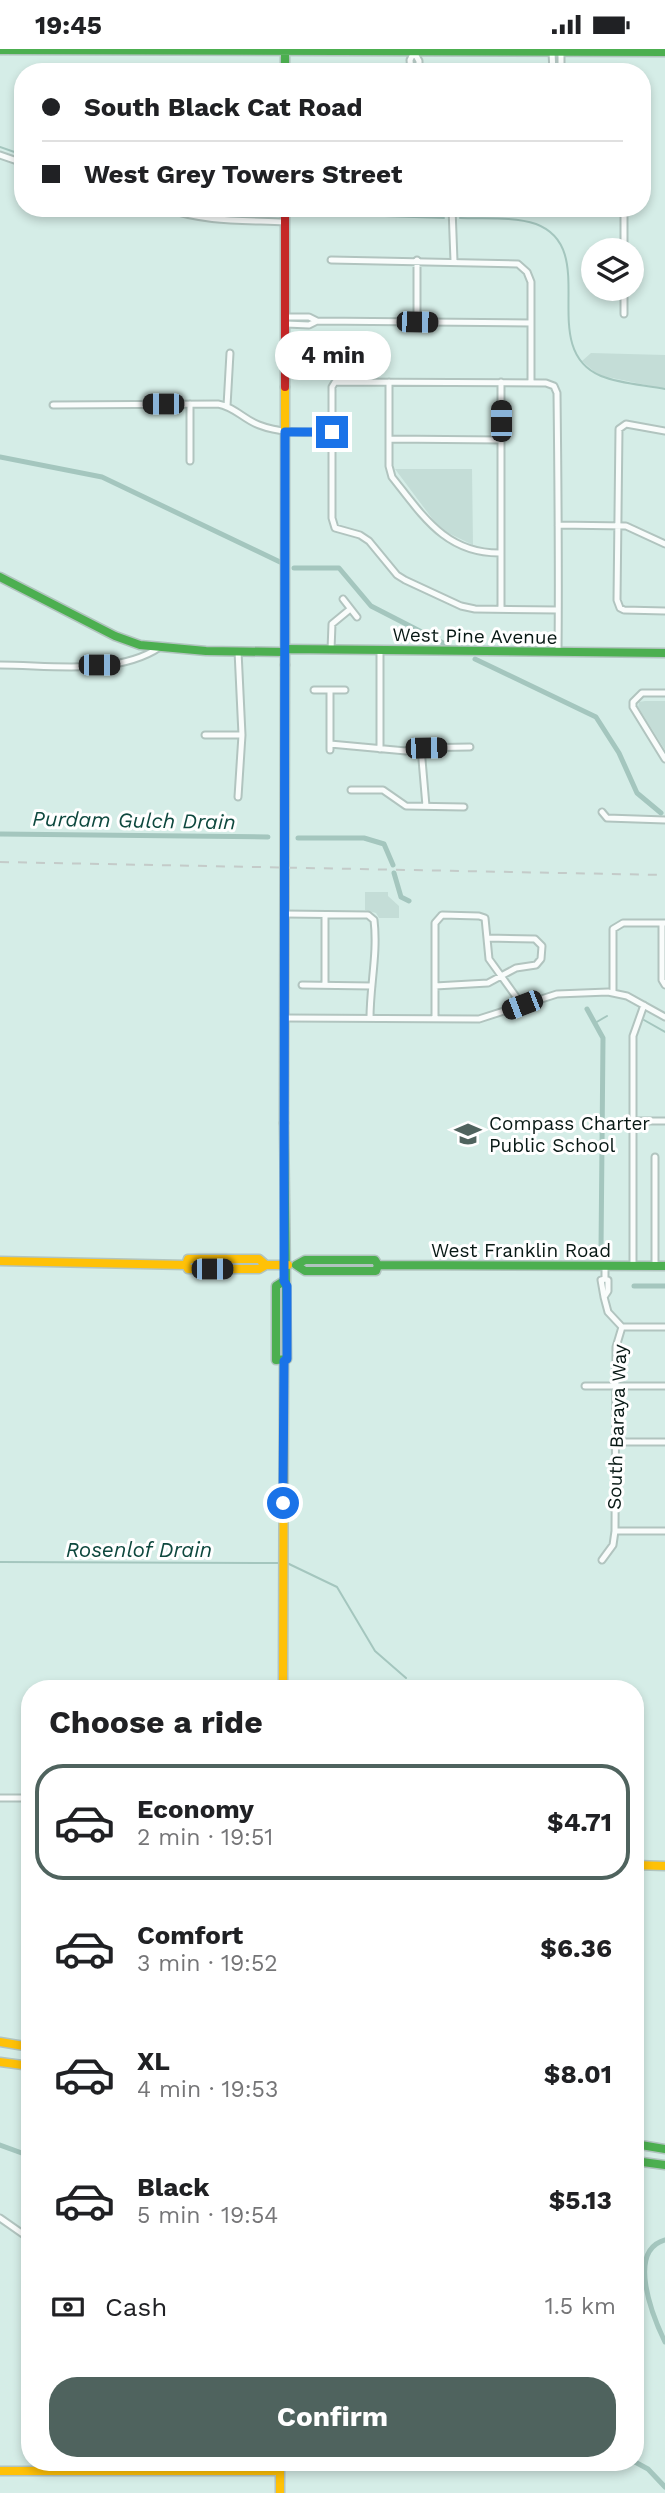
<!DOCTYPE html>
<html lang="en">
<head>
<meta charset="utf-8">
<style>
	:root { --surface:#fff; --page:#f2f2f2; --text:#202124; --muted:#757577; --line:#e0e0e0; --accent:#4f635e }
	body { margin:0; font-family:"Work Sans",sans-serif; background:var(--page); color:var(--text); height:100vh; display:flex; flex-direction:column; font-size:26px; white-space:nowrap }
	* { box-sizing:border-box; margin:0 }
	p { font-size:23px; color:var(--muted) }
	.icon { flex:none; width:38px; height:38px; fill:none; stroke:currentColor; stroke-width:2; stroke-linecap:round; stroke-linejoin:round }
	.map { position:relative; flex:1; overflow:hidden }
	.sheet { position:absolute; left:21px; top:1631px; width:623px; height:791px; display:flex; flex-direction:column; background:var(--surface); border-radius:28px; box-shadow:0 4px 10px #0003 }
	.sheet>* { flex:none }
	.top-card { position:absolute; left:14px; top:14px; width:637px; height:154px; border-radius:28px; box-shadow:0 4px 10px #0003; display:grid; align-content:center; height:154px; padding:0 28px; background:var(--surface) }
	.controls { position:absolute; left:581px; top:189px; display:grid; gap:14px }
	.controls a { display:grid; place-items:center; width:63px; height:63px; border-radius:50%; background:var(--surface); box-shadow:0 4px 10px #0003; font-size:35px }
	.end { position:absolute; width:32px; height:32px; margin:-16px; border:9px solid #1a73e8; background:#fff; box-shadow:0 0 0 4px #fff }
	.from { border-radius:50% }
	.bubble { position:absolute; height:49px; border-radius:24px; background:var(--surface); box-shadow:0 4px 10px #0003; font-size:23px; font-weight:700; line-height:49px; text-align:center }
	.car { position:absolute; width:21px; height:42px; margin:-21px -10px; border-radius:9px; box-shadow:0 0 5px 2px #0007; background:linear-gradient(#222 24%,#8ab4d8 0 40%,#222 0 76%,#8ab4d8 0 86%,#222 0) }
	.top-card b { display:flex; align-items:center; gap:24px; height:66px; font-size:26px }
	.top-card b+b { border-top:2px solid var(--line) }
	.top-card i { width:18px; height:18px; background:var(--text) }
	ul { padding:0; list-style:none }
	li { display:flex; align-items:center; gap:21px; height:116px; margin:0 14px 10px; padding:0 14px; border:4px solid transparent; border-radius:28px }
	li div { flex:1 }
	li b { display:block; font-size:26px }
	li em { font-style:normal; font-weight:700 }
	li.active { border-color:var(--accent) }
	li>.icon { width:63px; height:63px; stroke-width:1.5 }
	h2 { padding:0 28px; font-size:32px; line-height:84px }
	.pay { display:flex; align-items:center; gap:18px; height:77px; padding:0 28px; font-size:26px }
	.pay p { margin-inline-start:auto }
	.cta { display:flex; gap:14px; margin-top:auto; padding:14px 28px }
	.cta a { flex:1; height:80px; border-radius:28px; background:var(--accent); color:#fff; font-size:28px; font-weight:700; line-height:80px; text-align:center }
	.status { display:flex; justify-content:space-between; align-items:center; height:49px; padding:0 35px; background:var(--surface); direction:ltr }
	.status svg { height:19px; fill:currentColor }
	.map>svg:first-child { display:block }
	.green { fill:#c4ddd7 }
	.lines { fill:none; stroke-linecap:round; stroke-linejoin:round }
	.stream { stroke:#a4c6be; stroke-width:2 }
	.canal { stroke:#a4c6be; stroke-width:5 }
	.street-casing { stroke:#b1c4bf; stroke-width:9 }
	.fast-casing { stroke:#b1c4bf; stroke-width:11 }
	.slow-casing { stroke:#b1c4bf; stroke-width:11 }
	.jam-casing { stroke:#b1c4bf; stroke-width:11 }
	.street { stroke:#f9fcfb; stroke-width:5 }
	.fast { stroke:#4caf50; stroke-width:8 }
	.slow { stroke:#ffc107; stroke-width:8 }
	.jam { stroke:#c62828; stroke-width:8 }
	.rail { stroke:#c4cbc9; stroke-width:2; stroke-dasharray:9 9; stroke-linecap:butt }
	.route { stroke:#1a73e8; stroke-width:9 }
	.labels { text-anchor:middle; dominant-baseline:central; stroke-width:6; stroke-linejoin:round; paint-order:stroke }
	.street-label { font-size:19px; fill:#071814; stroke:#fff }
	.poi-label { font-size:19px; fill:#071814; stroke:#fff; text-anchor:start }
	.water-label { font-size:21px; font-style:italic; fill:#0e483e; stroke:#fff }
</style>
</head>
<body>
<div class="status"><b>19:45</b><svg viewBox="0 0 49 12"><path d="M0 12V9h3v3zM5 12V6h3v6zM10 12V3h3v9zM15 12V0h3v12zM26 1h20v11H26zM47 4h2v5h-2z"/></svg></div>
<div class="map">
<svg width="665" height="2444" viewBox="0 0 665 2444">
	<rect width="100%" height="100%" fill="#d5ede7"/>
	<path class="green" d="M591,304l74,2v34l-67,-14 -16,-14z
		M395,420h77l1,76 -33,-16z
		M645,652h20v49l-27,-43 1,-5z
		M365,843h23v4l11,10v12h-20l-3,-5 -11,-3z"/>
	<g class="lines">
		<path class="stream" d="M0,98l23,8
			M188,159l14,4h73
			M295,164l149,5
			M460,169c24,1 53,-2 76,6 66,25 -1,124 65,152 20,8 44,9 64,13
			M644,971l21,12
			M595,974l12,-7
			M0,1513l278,1
			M287,1514l50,24 38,64 31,27"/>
		<path class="canal" d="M0,408l102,20 178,85
			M294,519h45l32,38 76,39
			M475,610l121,58 23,36 18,40 24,20
			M0,785l268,3
			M298,789h66l20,6 9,21
			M394,824l7,24 8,4
			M587,960l16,29 -2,212
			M634,1237h31
			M0,2096l30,11
			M665,2191c-39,11 -12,77 0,102
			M635,2413l13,7 17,18"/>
		<g class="street-casing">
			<path id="street" d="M414,3l5,9v11
				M552,3l1,20
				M561,3v20
				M411,23l-1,-12 4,-8
				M0,106l23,8
				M165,159c39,14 79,12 120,14
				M452,159l2,53
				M624,201v-42
				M331,211l187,4 9,8 4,10v101
				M624,265v-25
				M317,272l214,2
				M417,273v-62
				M286,275l23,1 8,-4 -8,-4h-23
				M389,333v84l3,11c31,39 54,77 109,76
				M190,355v57
				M53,356l165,-1c17,3 25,15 41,21 23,9 48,7 73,7
				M227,357l3,-53
				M665,382l-39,-7 -7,5 -2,171 3,8 4,2 41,1
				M389,390l112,1
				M558,476l68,1 39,18
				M343,550l14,18
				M501,560v-227
				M331,601l1,-26 17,-14
				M238,602l4,84 -4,62
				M558,603c1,-86 0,-173 -1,-259l-3,-7 -8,-3 -211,-1 -3,5v131l3,10 25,7 9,6 28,34 8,5 56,26 14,3 83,1
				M0,616c51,0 117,11 160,-18
				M314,641h31
				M330,641v60
				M665,644h-23l-9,9v5l32,52
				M205,686h37
				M330,695l76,7 4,-3 60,-1
				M421,699l5,58
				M380,700v-99
				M351,741h32l23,16 58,1
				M602,763l5,6 58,2
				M285,865l83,1 6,5c4,33 -4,65 -4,98
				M662,874v57l3,5
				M302,936l70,1
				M325,936v-70
				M435,937l53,-3 28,-15 20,-3 5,-6 1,-13 -7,-7 -48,-1
				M613,943v-63l10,-6h42
				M285,969l194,1 78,-25 51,-2 19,4 38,21
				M435,969v-95l7,-8 37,1 6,2 4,41 33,46
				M633,1072h32
				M655,1108v109
				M633,1217v-230l11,-31
				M605,1230l3,1v11l-4,6 -3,-17 4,-1v-13
				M622,1278h43
				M585,1337h80
				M615,1393h50
				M615,1482h50
				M602,1511l11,-15 2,-14 1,-184 6,-20 -14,-15 -4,-15
				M0,1749h30
				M0,2169l30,21"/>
		</g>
		<g class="fast-casing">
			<path id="fast" d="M0,1l665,2
				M285,1v22
				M0,528l115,59 25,9 66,6 79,1
				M286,600l379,4
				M378,1216l-2,6h-71l-9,-6 9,-5h70l3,5 287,1
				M284,1232l-8,5v74l11,-1 -3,-236
				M635,2095l30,5
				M635,2112l30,4"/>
		</g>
		<g class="slow-casing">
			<path id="slow" d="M285,616v-278
				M0,1212l186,4
				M266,1216l-7,-6h-71l-2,6 2,4h71l7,-4h22
				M283,1640l1,-328
				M635,1816l30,1
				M0,1993l30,5
				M0,2013l30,4
				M280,2413v31
				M0,2422h280"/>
		</g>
		<g class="jam-casing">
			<path id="jam" d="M285,338v-179
				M284,1074l1,-458"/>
		</g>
		<use href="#street" class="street"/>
		<use href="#fast" class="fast"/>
		<use href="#slow" class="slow"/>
		<use href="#jam" class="jam"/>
		<path class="rail" d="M0,813l665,13"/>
	</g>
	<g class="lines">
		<path class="route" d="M283,1454l1,-142 3,-2v-73l-3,-5 1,-849h47"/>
	</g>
	<defs>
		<g id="school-bare" transform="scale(2.1)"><path d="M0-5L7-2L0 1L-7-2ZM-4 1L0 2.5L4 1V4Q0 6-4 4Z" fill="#4f635e" stroke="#fff" stroke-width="2.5" paint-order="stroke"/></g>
	</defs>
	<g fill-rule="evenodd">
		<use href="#school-bare" x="468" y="1085"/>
	</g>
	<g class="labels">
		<g class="street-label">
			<text transform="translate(475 587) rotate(1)">West Pine Avenue</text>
			<text x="521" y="1201">West Franklin Road</text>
			<text transform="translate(617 1378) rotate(-88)">South Baraya Way</text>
		</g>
		<g class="poi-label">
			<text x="489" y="1074">Compass Charter<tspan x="489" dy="22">Public School</tspan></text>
		</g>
		<g class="water-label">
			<text transform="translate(134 771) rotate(1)">Purdam Gulch Drain</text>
			<text x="139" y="1500">Rosenlof Drain</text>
		</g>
	</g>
</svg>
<div class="controls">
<a><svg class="icon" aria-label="layers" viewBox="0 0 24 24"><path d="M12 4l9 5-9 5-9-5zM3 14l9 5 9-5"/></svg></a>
</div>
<i class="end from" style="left:283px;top:1454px"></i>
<i class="end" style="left:332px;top:383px"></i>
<div class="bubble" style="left:275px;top:282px;width:116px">4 min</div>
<i class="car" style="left:417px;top:273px;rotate:91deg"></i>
<i class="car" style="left:163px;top:355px;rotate:270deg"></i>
<i class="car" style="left:501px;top:372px;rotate:0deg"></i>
<i class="car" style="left:99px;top:616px;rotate:90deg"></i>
<i class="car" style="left:426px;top:699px;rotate:89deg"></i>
<i class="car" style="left:522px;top:956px;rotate:249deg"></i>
<i class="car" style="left:212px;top:1220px;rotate:90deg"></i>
<div class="top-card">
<b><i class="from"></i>South Black Cat Road</b>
<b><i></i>West Grey Towers Street</b>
</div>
<section class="sheet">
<h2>Choose a ride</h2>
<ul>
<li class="active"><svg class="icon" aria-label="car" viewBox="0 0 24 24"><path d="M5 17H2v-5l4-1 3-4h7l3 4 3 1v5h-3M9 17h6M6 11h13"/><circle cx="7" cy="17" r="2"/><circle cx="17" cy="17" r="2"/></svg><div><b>Economy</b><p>2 min · 19:51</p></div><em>$4.71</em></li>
<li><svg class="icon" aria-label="car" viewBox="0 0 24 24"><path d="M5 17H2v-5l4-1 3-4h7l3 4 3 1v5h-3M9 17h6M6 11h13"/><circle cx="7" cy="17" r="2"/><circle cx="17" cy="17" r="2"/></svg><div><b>Comfort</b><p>3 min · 19:52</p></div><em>$6.36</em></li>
<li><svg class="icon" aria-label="car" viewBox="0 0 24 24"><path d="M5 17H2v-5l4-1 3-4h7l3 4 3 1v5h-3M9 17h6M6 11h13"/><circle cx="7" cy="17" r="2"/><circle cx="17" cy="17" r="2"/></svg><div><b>XL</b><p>4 min · 19:53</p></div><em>$8.01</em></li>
<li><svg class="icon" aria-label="car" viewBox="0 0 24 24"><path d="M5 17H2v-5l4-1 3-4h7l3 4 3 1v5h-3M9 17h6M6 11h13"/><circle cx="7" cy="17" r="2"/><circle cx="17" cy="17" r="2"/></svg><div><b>Black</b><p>5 min · 19:54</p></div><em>$5.13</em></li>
</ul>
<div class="pay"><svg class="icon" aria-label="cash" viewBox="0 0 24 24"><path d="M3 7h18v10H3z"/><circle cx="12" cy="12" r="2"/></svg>Cash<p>1.5 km</p></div>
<div class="cta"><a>Confirm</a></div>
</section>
</div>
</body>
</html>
